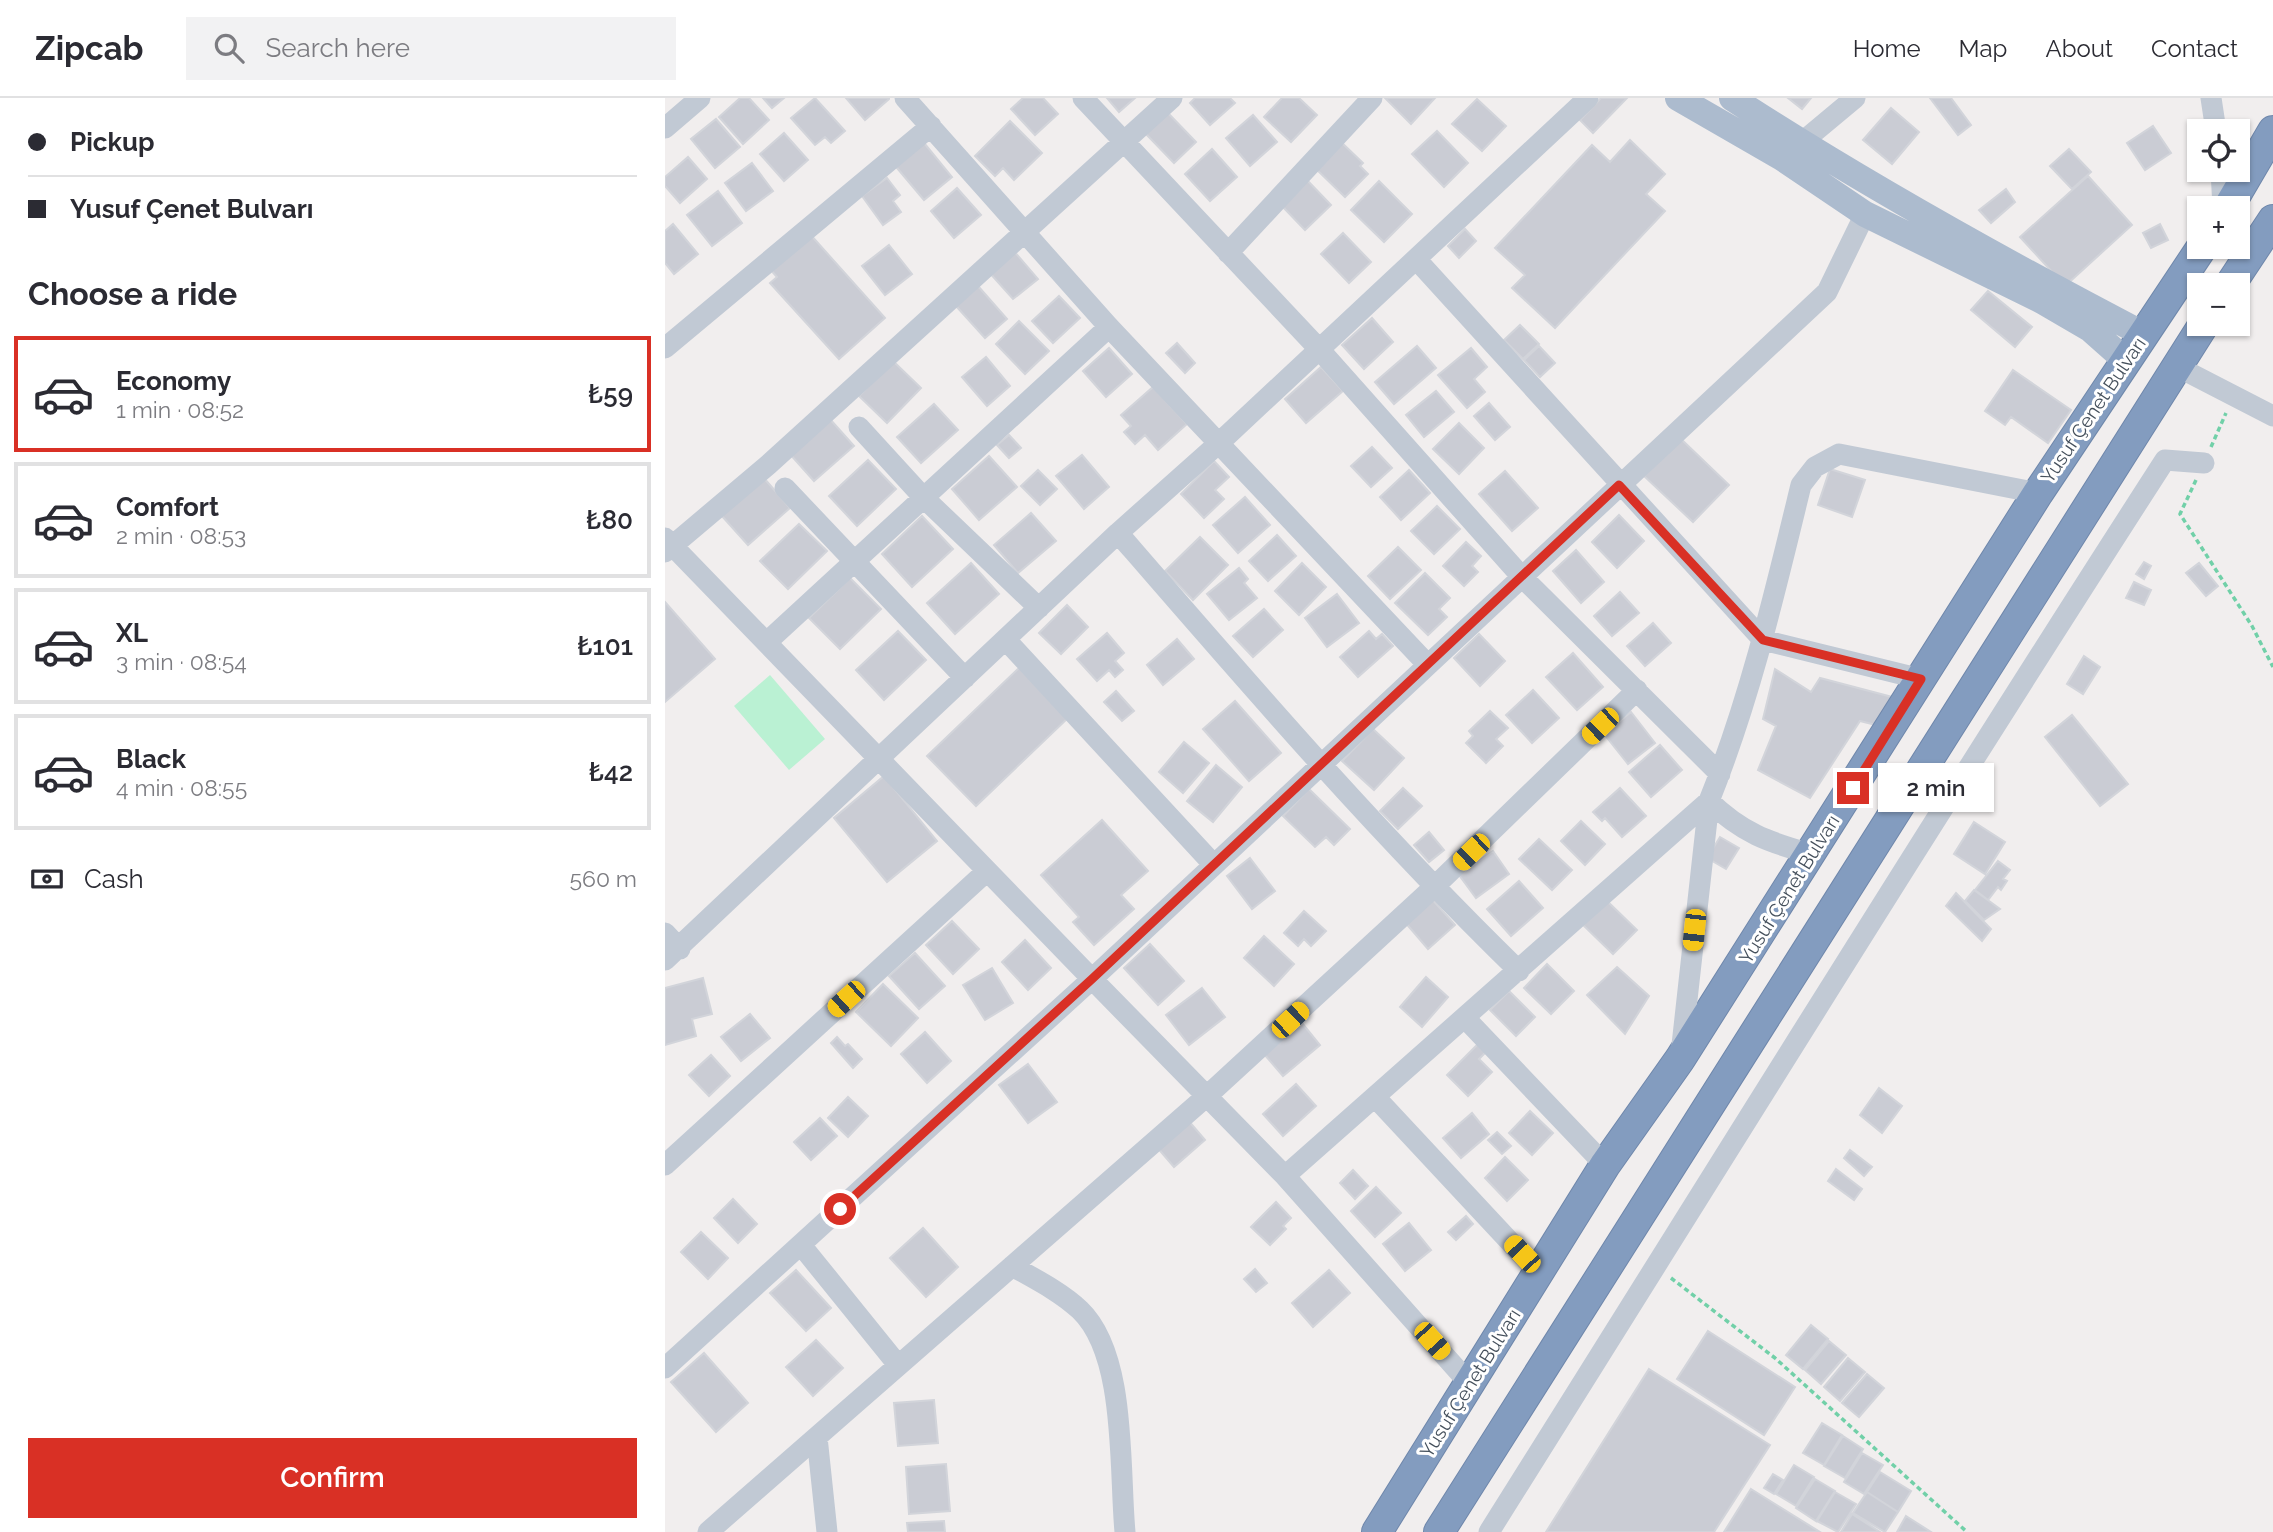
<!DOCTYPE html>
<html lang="en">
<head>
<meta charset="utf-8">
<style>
	:root { --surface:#fff; --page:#f2f2f3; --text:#2b2b33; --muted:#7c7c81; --line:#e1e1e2; --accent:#d93025 }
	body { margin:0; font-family:Raleway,sans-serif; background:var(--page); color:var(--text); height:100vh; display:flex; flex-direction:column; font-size:26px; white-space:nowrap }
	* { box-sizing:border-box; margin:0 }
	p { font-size:23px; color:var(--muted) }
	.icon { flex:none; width:38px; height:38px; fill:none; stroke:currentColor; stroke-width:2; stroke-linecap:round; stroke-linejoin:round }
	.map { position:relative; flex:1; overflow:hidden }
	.side { display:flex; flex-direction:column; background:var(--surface); width:665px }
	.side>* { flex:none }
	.banner { display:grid; align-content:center; height:154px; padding:0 28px; background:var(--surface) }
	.tools { position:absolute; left:1522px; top:21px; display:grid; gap:14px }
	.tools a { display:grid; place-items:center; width:63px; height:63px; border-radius:0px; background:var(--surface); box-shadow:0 2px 5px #0004; font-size:35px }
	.end { position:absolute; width:32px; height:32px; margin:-16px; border:9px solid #d93025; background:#fff; box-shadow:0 0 0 4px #fff }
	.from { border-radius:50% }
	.bubble { position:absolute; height:49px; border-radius:0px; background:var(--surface); box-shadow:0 2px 5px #0004; font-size:23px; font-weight:600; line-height:49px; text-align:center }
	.car { position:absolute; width:21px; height:42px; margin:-21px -10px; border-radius:9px; box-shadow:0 0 5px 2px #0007; background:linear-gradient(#f5c518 24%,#345 0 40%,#f5c518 0 76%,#345 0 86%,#f5c518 0) }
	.banner b { display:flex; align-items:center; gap:24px; height:66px; font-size:26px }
	.banner b+b { border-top:2px solid var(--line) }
	.banner i { width:18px; height:18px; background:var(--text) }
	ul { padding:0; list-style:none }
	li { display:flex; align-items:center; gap:21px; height:116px; margin:0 14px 10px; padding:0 14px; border:4px solid var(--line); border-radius:0px }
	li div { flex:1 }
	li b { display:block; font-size:26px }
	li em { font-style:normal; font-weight:600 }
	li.on { border-color:var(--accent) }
	li>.icon { width:63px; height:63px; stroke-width:1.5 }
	h2 { padding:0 28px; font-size:32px; line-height:84px }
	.pay { display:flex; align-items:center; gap:18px; height:77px; padding:0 28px; font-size:26px }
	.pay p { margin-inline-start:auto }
	.button { display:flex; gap:14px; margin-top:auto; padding:14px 28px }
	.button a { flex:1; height:80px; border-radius:0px; background:var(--accent); color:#fff; font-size:28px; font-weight:600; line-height:80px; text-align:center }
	header { display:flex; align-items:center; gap:42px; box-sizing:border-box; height:98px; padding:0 35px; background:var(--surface); border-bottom:2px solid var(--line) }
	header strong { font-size:33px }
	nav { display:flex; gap:38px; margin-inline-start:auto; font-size:24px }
	.search { width:490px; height:63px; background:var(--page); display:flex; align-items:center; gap:18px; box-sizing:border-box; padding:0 24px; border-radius:0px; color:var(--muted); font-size:26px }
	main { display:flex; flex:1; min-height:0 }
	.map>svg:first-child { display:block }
	.green { fill:#baf1d3 }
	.building { fill:#caccd4; stroke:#d2d4da; stroke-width:2 }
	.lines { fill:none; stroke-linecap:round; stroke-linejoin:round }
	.highway-casing { stroke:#6f87ab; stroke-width:32 }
	.path { stroke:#71d0a8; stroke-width:3.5; stroke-dasharray:5 3.5; stroke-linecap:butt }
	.minor { stroke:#c1c9d4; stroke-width:21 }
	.major { stroke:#acbbce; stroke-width:26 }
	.highway { stroke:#839cbf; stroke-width:30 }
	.route { stroke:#d93025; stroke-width:9 }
	.labels { text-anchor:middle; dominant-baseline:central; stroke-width:6; stroke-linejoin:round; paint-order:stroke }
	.street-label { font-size:19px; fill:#45505c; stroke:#fff }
</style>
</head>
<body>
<header>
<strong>Zipcab</strong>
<div class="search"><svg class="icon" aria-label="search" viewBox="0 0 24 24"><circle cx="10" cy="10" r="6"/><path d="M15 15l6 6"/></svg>Search here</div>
<nav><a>Home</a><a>Map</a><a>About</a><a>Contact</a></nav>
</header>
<main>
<section class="side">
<div class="banner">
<b><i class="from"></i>Pickup</b>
<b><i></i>Yusuf Çenet Bulvarı</b>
</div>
<h2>Choose a ride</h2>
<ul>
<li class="on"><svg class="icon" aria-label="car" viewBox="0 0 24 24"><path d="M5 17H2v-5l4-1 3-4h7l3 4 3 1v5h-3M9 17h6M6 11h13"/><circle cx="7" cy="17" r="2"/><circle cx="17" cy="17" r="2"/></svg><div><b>Economy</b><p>1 min · 08:52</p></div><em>₺59</em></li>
<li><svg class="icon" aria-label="car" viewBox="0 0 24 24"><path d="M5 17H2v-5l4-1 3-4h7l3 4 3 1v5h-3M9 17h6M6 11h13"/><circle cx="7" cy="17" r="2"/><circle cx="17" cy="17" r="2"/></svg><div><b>Comfort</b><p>2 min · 08:53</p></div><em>₺80</em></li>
<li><svg class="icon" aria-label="car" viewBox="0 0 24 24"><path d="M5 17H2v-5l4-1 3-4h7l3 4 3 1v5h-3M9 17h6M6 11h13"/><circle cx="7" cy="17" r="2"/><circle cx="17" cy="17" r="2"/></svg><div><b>XL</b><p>3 min · 08:54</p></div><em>₺101</em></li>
<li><svg class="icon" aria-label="car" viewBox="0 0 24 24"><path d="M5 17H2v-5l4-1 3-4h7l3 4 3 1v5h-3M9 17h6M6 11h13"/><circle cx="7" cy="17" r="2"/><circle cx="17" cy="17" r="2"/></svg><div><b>Black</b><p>4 min · 08:55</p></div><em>₺42</em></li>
</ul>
<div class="pay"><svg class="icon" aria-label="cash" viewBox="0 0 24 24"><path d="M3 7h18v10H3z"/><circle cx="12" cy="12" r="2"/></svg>Cash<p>560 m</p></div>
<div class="button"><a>Confirm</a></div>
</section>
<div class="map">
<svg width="1608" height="1434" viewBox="0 0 1608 1434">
	<rect width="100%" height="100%" fill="#f1eeee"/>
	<path class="green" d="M105,577l55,64 -36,31 -55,-64z"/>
	<path class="building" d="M75,0h9l20,22 -26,24 -24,-27z
		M98,0h21l-12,10z
		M150,0l30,33 -14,12 -6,-6 -10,8 -24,-27z
		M181,0h43v1l-24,21z
		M358,0h20l15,16 -23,21 -24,-26z
		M442,0h28l-16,14z
		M530,0h35l5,5 -25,22 -20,-22z
		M617,0h17l18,17 -26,27 -27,-25z
		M720,0h50l-24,26z
		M936,0h26l-34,35 -13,-13z
		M1123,0h23l-9,11z
		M1265,0h21l20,27 -13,10z
		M812,1l29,27 -24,25 -30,-27z
		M1226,10l28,24 -27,32 -29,-24z
		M502,14l29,30 -22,21 -29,-30z
		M588,17l24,27 -27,24 -24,-28z
		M51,21l24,28 -25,21 -24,-29z
		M345,23l32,32 -28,27 -11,-12 -8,8 -20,-20z
		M1488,28l18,27 -26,17 -18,-27z
		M772,33l31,32 -24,24 -32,-33z
		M119,35l24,27 -24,21 -24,-27z
		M255,40l32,39 -28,23 -32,-38z
		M965,42l35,34 -19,20 19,17 -110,117 -43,-40 13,-13 -30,-27 97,-103 18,17z
		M675,43l23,22 -3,3 8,8 -23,23 -31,-30z
		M547,51l25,28 -27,24 -25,-27z
		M1404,51l22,23 -19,17 -22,-23z
		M23,59l19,22 -27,24 -15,-17v-9z
		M87,65l21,28 -27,20 -21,-28z
		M1423,78l44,49 -67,61 -45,-49z
		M222,80l13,17 -7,6 8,11 -18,13 -21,-29z
		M641,81l25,26 -26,25 -25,-26z
		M714,83l33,33 -28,28 -33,-32z
		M292,90l24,27 -27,23 -23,-27z
		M1341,91l9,13 -24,21 -12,-13z
		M53,93l24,32 -30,23 -25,-31z
		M8,126l25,30 -24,20 -9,-11v-32z
		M1495,126l8,16 -17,8 -8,-15z
		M800,131l11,12 -17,17 -11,-12z
		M144,135l76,85 -46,41 -69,-76 7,-6 -8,-9z
		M678,135l28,29 -22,21 -28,-29z
		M224,147l23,29 -27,21 -23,-29z
		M348,152l25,29 -25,20 -25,-28z
		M313,188l29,33 -22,19 -29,-32z
		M1323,193l44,36 -17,20 -44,-37z
		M394,198l21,22 -27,25 -21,-22z
		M707,220l21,24 -29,27 -22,-24z
		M354,223l30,30 -24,23 -29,-30z
		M855,227l19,19 -16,15 -19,-19z
		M512,245l18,20 -10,10 -19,-20z
		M752,248l19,22 -42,36 -19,-22z
		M874,248l16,17 -15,14 -16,-17z
		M444,250l23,26 -26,23 -23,-26z
		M806,250l16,19 -13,12 11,13 -18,16 -29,-33z
		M321,259l24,29 -23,20 -25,-29z
		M228,263l28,27 -34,35 -28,-27z
		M656,269l22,24 -37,32 -21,-24z
		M1348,272l58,40 -23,33 -37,-26 -6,8 -20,-14z
		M488,289l34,37 -29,26 -13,-15 -10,9 -11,-12 7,-6 -10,-11z
		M771,293l18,21 -30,25 -18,-22z
		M824,305l21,24 -15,13 -21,-24z
		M269,306l24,26 -37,33 -24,-26z
		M164,320l25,28 -40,35 -25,-28z
		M794,325l25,25 -25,26 -26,-25z
		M344,337l12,13 -12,10 -12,-13z
		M1016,341l48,46 -36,37 -49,-46z
		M707,349l20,21 -21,19 -20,-21z
		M417,357l27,32 -25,22 -28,-33z
		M324,358l28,31 -38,33 -27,-31z
		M203,362l28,29 -39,37 -28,-30z
		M549,363l15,16 -14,13 9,9 -20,19 -23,-24z
		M1165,371l35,11 -13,37 -34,-12z
		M373,372l19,19 -17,16 -19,-19z
		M744,372l21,23 -29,27 -21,-23z
		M840,373l33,37 -26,23 -33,-37z
		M98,379l27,31 -42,37 -27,-30z
		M580,399l25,28 -32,28 -25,-28z
		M772,408l23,23 -26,25 -23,-23z
		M366,415l25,28 -38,32 -24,-28z
		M954,417l25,26 -27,27 -25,-26z
		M257,418l31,33 -41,38 -30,-33z
		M134,426l28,27 -39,38 -28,-28z
		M612,437l19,21 -28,25 -19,-20z
		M535,439l28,28 -35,35 -28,-29z
		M801,444l15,14 -9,10 6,6 -14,14 -21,-20z
		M733,449l23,23 -31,29 -22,-23z
		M911,452l28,32 -23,21 -28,-32z
		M1479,464l7,4 -7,13 -8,-5z
		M306,465l28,31 -44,40 -28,-31z
		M637,465l24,24 -27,28 -24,-24z
		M1534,465l19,23 -12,10 -20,-23z
		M574,470l9,11 -4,4 13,15 -28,22 -22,-26z
		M760,475l25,25 -11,11 8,8 -19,18 -33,-32z
		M185,480l31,31 -41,40 -31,-31z
		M1469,484l17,8 -7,15 -18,-7z
		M955,494l19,21 -27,23 -18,-20z
		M672,496l22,29 -32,24 -22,-29z
		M0,504l50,57 -50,43z
		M402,507l21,22 -27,27 -22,-21z
		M599,511l19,21 -30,27 -20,-21z
		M988,525l18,20 -26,23 -18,-20z
		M233,533l28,29 -42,40 -28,-30z
		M704,533l7,8 6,-5 11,12 -35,31 -18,-20z
		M442,535l17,20 -9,8 8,9 -8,7 -6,-7 -12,11 -20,-22z
		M814,536l26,27 -25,25 -26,-28z
		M512,541l17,20 -31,26 -16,-20z
		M908,555l30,34 -26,23 -31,-33z
		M1419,558l16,11 -17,27 -16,-10z
		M356,568l48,51 -93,89 -49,-50z
		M1110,571l36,23 9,-14 72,19 -16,28 -16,-4 -50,77 -52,-28 18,-44 -13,-7z
		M868,592l26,28 -27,25 -26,-28z
		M451,593l18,20 -12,10 -18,-19z
		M570,603l46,52 -32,28 -46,-52z
		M825,613l18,17 -12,11 7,7 -17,17 -20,-20 7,-7 -4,-5z
		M966,614l24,31 -27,21 -24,-30z
		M1407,617l56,69 -28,22 -55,-69z
		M708,631l31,29 -30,32 -32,-29z
		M519,644l25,21 -26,30 -24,-21z
		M995,647l22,25 -31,27 -22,-25z
		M551,667l26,22 -29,35 -26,-21z
		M219,678l53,65 -50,41 -53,-64z
		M738,690l19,18 -24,23 -18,-18z
		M955,690l26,28 -24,21 -17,-19 -3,3 -9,-9z
		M644,691l41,40 -16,16 -8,-8 -11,10 -32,-31z
		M437,722l46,51 -27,24 13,14 -40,36 -21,-23 6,-5 -38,-42z
		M916,723l24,23 -20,21 -24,-24z
		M1309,724l31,20 -20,32 -31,-20z
		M764,734l15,18 -15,12 -15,-17z
		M1055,739l19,11 -13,21 -19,-11z
		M874,741l33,31 -20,20 -33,-31z
		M828,753l16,23 -33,24 -17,-23z
		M585,760l25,33 -23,18 -25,-33z
		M1333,763l12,9 -7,9 4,2 -6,9 -3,-3 -10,13 -13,-10z
		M854,783l24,27 -32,28 -24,-27z
		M1309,792l26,19 -16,11 -19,-19z
		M1291,795l35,36 -9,12 -36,-35z
		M766,800l24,27 -27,24 -24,-28z
		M941,802l31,30 -24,24 -30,-29z
		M639,813l22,20 -15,15 -7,-7 -6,7 -14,-13z
		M287,823l27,28 -26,25 -27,-29z
		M599,838l30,28 -20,22 -30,-28z
		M360,842l26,28 -23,22 -26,-28z
		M485,846l34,37 -26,24 -34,-37z
		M250,855l30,33 -26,23 -30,-33z
		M882,866l27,27 -23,23 -27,-26z
		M952,869l32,29 -24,38 -38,-39z
		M327,870l21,35 -28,17 -22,-35z
		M761,879l22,20 -26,30 -22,-20z
		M38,880l9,36 -20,5 4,17 -31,9v-57z
		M218,886l35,34 -27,28 -35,-34z
		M537,890l23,29 -36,28 -23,-30z
		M844,893l26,26 -19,19 -26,-26z
		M85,916l20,24 -29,23 -20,-24z
		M637,925l18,22 -37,31 -19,-22z
		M260,934l26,29 -24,22 -26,-29z
		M172,939l8,9 3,-2 14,15 -9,9 -22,-25z
		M813,946l8,8 -7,7 13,13 -24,24 -21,-21z
		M46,957l19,21 -21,20 -20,-21z
		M363,966l29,38 -29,21 -29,-38z
		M631,986l20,22 -33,30 -20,-22z
		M1214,990l23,18 -20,27 -22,-18z
		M183,999l20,19 -20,21 -20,-19z
		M865,1013l23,22 -21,22 -23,-22z
		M807,1015l17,21 -28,24 -18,-20z
		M155,1020l17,18 -26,24 -17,-18z
		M522,1021l18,21 -31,27 -18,-21z
		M832,1034l14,14 -9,8 -14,-14z
		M1185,1052l22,17 -8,9 -20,-18z
		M840,1059l23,23 -21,21 -22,-23z
		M1171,1071l26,20 -8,11 -26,-19z
		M688,1072l15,16 -13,13 -15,-16z
		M711,1089l25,26 -26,24 -24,-26z
		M68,1101l24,25 -19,19 -24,-25z
		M611,1104l15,16 -8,8 3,3 -16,16 -19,-18z
		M801,1118l7,8 -17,16 -8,-8z
		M744,1125l22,27 -26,21 -22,-27z
		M258,1130l35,39 -32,30 -36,-39z
		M36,1134l27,26 -20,21 -27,-27z
		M590,1171l12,14 -11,9 -12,-13z
		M131,1172l35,38 -25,23 -36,-38z
		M664,1172l21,23 -37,34 -21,-24z
		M1146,1227l17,14 -25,30 -17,-14z
		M1043,1233l87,56 -31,48 -87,-56z
		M151,1242l27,28 -30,28 -27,-29z
		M1164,1243l17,14 -25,29 -16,-14z
		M39,1255l44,50 -32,29 -45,-50z
		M1183,1260l17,14 -25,29 -16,-14z
		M984,1271l121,76 -56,87h-168z
		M1202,1276l17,14 -25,29 -17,-14z
		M269,1302l4,43 -40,3 -4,-43z
		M1157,1325l20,12 -18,30 -21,-12z
		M1178,1338l20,13 -18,29 -21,-12z
		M1197,1355l21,12 -19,29 -20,-12z
		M281,1366l4,47 -41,3 -3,-47z
		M1129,1367l20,12 -18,29 -20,-12z
		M1215,1374l31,19 -13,21 -31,-20z
		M1108,1376l10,6 -9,14 -10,-6z
		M1150,1381l20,12 -19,30 -20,-13z
		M1086,1391l69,43h-96z
		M1170,1394l21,12 -18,28 -21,-11z
		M1202,1394l31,20 -13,20 -32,-19z
		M1187,1416l28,18h-39z
		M1241,1418l25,16h-34z
		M279,1423l1,11h-37l-1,-9z"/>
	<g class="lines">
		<g class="highway-casing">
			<path id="highway" d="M1563,110l45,-77
				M1565,187l43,-65
				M712,1434l228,-367 75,-106 358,-566 164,-246
				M774,1434l765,-1208"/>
		</g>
		<path class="path" d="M1546,349l15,-34
			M1531,382l-16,34 72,112 21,41
			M1006,1180l104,80 192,174"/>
		<path class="minor" d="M240,0l204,229 318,337
			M418,0l236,251 202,227 199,198
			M1546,0l5,33
			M0,30l35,-30
			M1136,45l54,-45
			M1556,72l2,38
			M563,155l144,-155
			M751,161l347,381 158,39
			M0,250l266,-222
			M1511,268l97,50
			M194,329l64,70 116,111
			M120,390l180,190
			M453,435c130,150 259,300 401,438
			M0,440l427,441 735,-687 38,-78
			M0,454l103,-87 404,-367
			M341,542l208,225
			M103,543l341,-314
			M1044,703c33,32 59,41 102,53
			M0,835l15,16
			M0,862l453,-427 101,-90 369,-345
			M800,920l140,147
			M1016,956l28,-253
			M710,999l165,177
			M0,1067l322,-294
			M620,1078l424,-375c41,-102 66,-209 92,-316l14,-18 24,-13 199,39
			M136,1147l97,120
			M347,1168c23,13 49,26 68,44 47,45 39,159 45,222
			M0,1270l427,-389 193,197 184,207
			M152,1339l10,95
			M43,1434l500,-437 225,-207 204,-198
			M824,1434c225,-358 447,-717 676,-1072l39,3"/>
		<path class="major" d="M1013,0l104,60 83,56 177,87 48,28 35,31
			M1067,0c132,86 271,163 411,236"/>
		<use href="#highway" class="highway"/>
	</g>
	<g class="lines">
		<path class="route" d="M175,1111l252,-230 527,-494 144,155 158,39 -68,109"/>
	</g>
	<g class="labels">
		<g class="street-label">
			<text transform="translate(1428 312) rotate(-56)">Yusuf Çenet Bulvarı</text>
			<text transform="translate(1124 791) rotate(-58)">Yusuf Çenet Bulvarı</text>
			<text transform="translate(805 1285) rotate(-58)">Yusuf Çenet Bulvarı</text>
		</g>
	</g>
</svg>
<div class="tools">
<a><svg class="icon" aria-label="locate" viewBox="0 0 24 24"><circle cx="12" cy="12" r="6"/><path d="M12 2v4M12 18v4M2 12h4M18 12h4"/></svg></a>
<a>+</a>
<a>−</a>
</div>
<i class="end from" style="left:175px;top:1111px"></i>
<i class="end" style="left:1188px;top:690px"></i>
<div class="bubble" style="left:1213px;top:665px;width:116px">2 min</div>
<i class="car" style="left:935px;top:628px;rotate:226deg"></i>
<i class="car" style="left:806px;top:754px;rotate:226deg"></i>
<i class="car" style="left:1029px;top:832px;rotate:186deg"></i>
<i class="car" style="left:181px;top:901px;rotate:228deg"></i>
<i class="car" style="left:625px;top:922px;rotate:47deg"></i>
<i class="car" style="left:857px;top:1156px;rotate:317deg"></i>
<i class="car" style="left:767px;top:1243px;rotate:138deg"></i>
</div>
</main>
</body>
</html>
